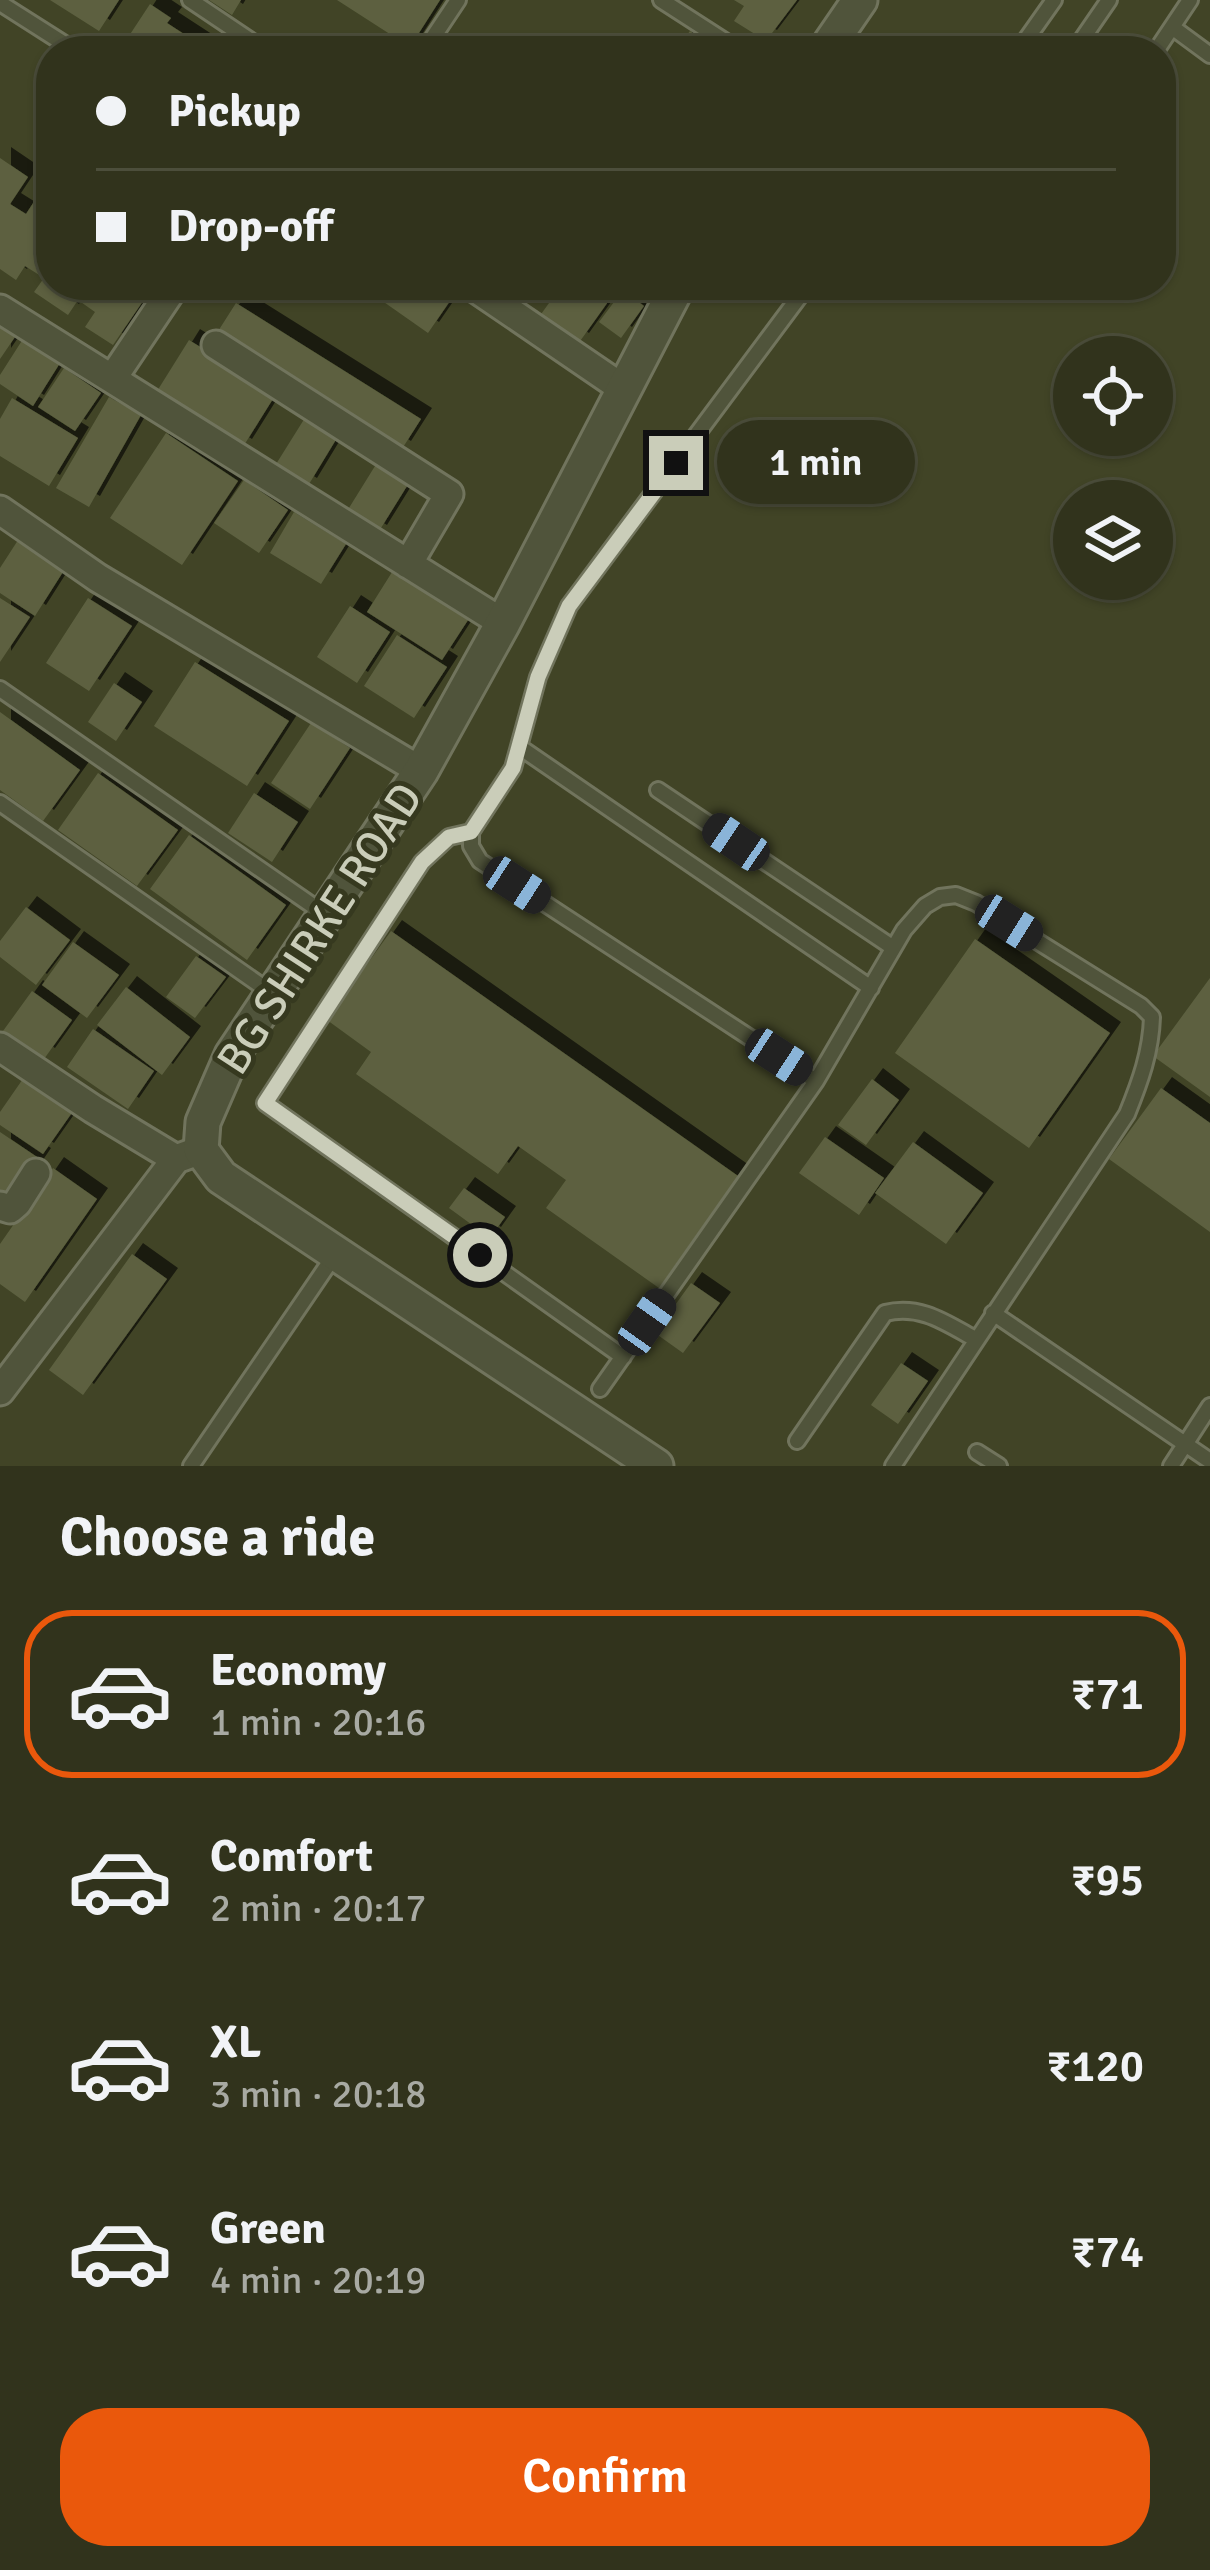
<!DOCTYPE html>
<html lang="en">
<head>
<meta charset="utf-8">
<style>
	:root { --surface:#31331c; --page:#3d3f29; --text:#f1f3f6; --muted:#a8aaa3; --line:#4c4e3b; --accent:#ea580c }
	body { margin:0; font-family:Signika,sans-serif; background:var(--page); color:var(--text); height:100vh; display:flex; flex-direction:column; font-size:45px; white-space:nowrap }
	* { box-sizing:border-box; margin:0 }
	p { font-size:39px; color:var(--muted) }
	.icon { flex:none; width:66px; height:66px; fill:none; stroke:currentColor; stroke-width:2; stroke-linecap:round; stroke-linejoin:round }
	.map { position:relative; height:1466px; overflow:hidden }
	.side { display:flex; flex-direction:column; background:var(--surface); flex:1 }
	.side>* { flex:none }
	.hud { position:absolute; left:36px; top:36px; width:1140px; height:264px; border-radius:48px; box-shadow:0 3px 9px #0004,0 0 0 3px var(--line); display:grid; align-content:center; height:264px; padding:0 60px; background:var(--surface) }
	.tools { position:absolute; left:1053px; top:336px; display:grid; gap:24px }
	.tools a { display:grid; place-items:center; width:120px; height:120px; border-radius:50%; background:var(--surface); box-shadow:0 3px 9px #0004,0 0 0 3px var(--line); font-size:60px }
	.end { position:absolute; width:54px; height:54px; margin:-27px; border:15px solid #cacdb9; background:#111; box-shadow:0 0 0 6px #111 }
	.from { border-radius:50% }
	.bubble { position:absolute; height:84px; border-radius:42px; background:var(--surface); box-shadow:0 3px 9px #0004,0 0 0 3px var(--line); font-size:39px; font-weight:600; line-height:84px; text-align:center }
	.car { position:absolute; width:36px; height:72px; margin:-36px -18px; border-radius:15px; box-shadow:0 0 9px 3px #0007; background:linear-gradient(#222 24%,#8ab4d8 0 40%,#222 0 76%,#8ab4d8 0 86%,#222 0) }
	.hud b { display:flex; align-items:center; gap:42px; height:114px; font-size:45px }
	.hud b+b { border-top:3px solid var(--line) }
	.hud i { width:30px; height:30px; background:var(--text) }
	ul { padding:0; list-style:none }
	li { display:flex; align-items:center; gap:36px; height:168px; margin:0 24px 18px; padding:0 36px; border:6px solid transparent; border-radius:48px }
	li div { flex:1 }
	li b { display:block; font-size:45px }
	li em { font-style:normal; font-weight:600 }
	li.on { border-color:var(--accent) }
	li>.icon { width:108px; height:108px; stroke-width:1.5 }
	h2 { padding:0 60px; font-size:54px; line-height:144px }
	.button { display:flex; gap:24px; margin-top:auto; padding:24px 60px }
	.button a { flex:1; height:138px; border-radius:48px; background:var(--accent); color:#fff; font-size:48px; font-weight:600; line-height:138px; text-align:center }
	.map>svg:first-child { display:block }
	.building { fill:#5d6140; filter:url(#shadow) }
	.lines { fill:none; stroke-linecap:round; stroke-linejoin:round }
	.service-casing { stroke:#71745d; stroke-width:20 }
	.minor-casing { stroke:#71745d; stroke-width:33 }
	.tertiary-casing { stroke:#71745d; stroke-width:39 }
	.service { stroke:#50543b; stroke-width:14 }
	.minor { stroke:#50543b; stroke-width:27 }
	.tertiary { stroke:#50543b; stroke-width:33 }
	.route { stroke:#cacdb9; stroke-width:15 }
	.labels { text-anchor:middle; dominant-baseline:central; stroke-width:10; stroke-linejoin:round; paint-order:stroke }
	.street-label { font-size:45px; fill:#cacdb9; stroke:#36391f }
</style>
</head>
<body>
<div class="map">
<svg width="1210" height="1466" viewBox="0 0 1210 1466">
	<defs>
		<filter id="shadow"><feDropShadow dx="11" dy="-11" stdDeviation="0" flood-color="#0009"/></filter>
	</defs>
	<rect width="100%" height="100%" fill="#414426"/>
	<path class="building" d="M50,0h69l-20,31z
		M209,0h32l-9,15z
		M337,0h103l-30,47z
		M734,0h63l-31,41 -32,-20 10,-15z
		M150,4l21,14 -4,5 43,28h-64l-19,-12z
		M690,31l26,20h-41z
		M0,158l28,19 -18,27 16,10 17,-26 8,5v92h103l-41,60 -28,-18 10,-15 -17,-12 -10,15 -34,-23 10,-14 -19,-12 -9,14 -16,-11z
		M392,285h35l23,16 -22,32 -47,-33z
		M497,285h41l-18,25 -28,-19z
		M562,285h58l-42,59 -39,-27z
		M623,290l21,16 -23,32 -22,-16z
		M236,303l185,116 -21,33 -185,-116z
		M0,323l17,11 -17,25z
		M23,339l37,24 -27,43 -33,-22v-9z
		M189,340l87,54 -35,56 -87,-54z
		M64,368l37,25 -26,38 -37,-24z
		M109,397l32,18 -52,92 -33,-19z
		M12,398l66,40 -29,48 -49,-30v-37z
		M308,413l32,20 -34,56 -33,-20z
		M166,433l72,48 -56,84 -72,-47z
		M380,458l32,20 -36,58 -32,-20z
		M244,480l44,30 -29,43 -45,-30z
		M294,512l52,32 -25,40 -51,-31z
		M22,534l46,30 -33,52 -35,-23v-25z
		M394,569l76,48 -28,43 -75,-48z
		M0,598l30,19 -30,45z
		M88,598l44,28 -43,65 -43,-28z
		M350,606l40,26 -33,51 -40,-26z
		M397,635l50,32 -33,51 -50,-32z
		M195,662l94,59 -42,65 -93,-60z
		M114,683l28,19 -26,39 -28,-19z
		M0,712l80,58 -37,51 -43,-31z
		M311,723l39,25 -40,61 -39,-26z
		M98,773l80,57 -41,56 -79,-56z
		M254,793l44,29 -26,40 -44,-29z
		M189,835l97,70 -39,55 -97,-71z
		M26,907l44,33 -34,45 -36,-28v-16z
		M391,931l347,245 -79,112 -113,-80 20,-28 -48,-34 -20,28 -142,-100 15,-22 -44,-32z
		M975,939l135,94 -81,115 -134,-95z
		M73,942l46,33 -32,43 -45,-33z
		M196,956l30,21 -31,41 -29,-21z
		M1210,978v119l-57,-41z
		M126,987l64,50 -28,38 -65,-50z
		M32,991l40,29 -28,39 -41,-28z
		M93,1029l61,42 -26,38 -61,-42z
		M27,1073l49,34 -33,47 -43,-29v-13z
		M872,1079l27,21 -33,45 -28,-20z
		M1161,1088l49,35v109l-101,-73z
		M0,1132l40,27 -29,43 -11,-7z
		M825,1137l59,41 -25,37 -60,-42z
		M913,1142l70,51 -37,51 -71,-51z
		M53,1168l44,31 -72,103 -25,-18v-40z
		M464,1188l41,29 -15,21 -41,-30z
		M132,1254l35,25 -84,116 -34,-25z
		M691,1283l29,20 -37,50 -28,-20z
		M901,1363l27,18 -30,43 -27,-19z"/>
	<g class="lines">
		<g class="service-casing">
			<path id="service" d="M190,0l76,51
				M661,0l79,51
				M0,3l66,42
				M1172,27l38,28
				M102,49l3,2
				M424,51l34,-51
				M1018,51l36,-51
				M1074,51l35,-51
				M1156,51l34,-51
				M808,285l-239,321 -31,71 -25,91 -42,64v14l9,15 336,220
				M0,689l326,226
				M521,748l350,240
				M658,790l234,157
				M0,803l273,191
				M471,832l-22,5 -27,25 -157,241 358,254
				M993,1313l217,148
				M600,1389l216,-308 88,-151 21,-24 15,-9 16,-2 20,8 165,103 11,11c-1,35 -12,65 -25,97l-234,352
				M797,1441l88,-128c35,-9 61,10 90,26
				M977,1452l22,14
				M191,1466l145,-213
				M1171,1466l39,-60"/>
		</g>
		<g class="minor-casing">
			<path id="minor" d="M471,285l154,105
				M0,309l503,314
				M216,345l233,149 -41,70
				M112,379l63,-94
				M0,510l98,68 323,193
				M0,1047l93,62 83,50
				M0,1206l10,3 7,-6 19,-30
				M0,1391l176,-232 25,-9"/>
		</g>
		<g class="tertiary-casing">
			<path id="tertiary" d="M825,51l35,-51
				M656,1466l-435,-289 -20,-27 2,-28 29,-67 189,-284 82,-148 175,-338"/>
		</g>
		<use href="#service" class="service"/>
		<use href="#minor" class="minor"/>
		<use href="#tertiary" class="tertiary"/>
	</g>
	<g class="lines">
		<path class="route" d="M480,1255l-215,-152 157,-241 27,-25 22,-5 42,-64 25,-91 31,-71 107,-143"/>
	</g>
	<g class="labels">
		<g class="street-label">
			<text transform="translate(320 929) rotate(-57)">BG SHIRKE ROAD</text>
		</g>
	</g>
</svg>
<div class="tools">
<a><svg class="icon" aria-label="locate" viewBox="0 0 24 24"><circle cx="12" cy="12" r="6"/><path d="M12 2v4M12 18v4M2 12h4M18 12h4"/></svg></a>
<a><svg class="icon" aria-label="layers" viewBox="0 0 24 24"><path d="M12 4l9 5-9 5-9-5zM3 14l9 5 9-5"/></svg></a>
</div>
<i class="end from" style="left:480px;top:1255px"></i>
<i class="end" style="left:676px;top:463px"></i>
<div class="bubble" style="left:717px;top:420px;width:198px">1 min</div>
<i class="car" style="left:736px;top:842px;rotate:304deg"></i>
<i class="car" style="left:517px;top:885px;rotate:123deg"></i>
<i class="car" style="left:1009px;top:923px;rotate:122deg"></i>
<i class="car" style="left:779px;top:1057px;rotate:123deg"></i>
<i class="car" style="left:647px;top:1322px;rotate:35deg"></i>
<div class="hud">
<b><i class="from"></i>Pickup</b>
<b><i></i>Drop-off</b>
</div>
</div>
<section class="side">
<h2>Choose a ride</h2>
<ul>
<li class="on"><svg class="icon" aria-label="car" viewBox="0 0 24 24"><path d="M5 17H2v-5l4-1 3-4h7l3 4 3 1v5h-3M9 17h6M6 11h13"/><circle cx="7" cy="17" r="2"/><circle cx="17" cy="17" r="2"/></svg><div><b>Economy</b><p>1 min · 20:16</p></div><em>₹71</em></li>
<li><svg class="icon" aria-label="car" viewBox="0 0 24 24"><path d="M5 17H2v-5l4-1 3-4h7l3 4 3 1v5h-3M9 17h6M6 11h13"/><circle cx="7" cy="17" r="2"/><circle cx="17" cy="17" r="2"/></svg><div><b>Comfort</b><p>2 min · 20:17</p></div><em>₹95</em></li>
<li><svg class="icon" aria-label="car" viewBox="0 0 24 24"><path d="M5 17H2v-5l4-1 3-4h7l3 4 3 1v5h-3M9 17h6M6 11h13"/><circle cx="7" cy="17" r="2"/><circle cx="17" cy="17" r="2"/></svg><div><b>XL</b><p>3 min · 20:18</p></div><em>₹120</em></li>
<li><svg class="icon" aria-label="car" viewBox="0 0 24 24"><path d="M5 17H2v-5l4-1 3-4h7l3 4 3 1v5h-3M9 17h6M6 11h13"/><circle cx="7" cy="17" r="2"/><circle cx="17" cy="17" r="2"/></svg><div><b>Green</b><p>4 min · 20:19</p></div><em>₹74</em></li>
</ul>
<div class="button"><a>Confirm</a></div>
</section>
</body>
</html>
